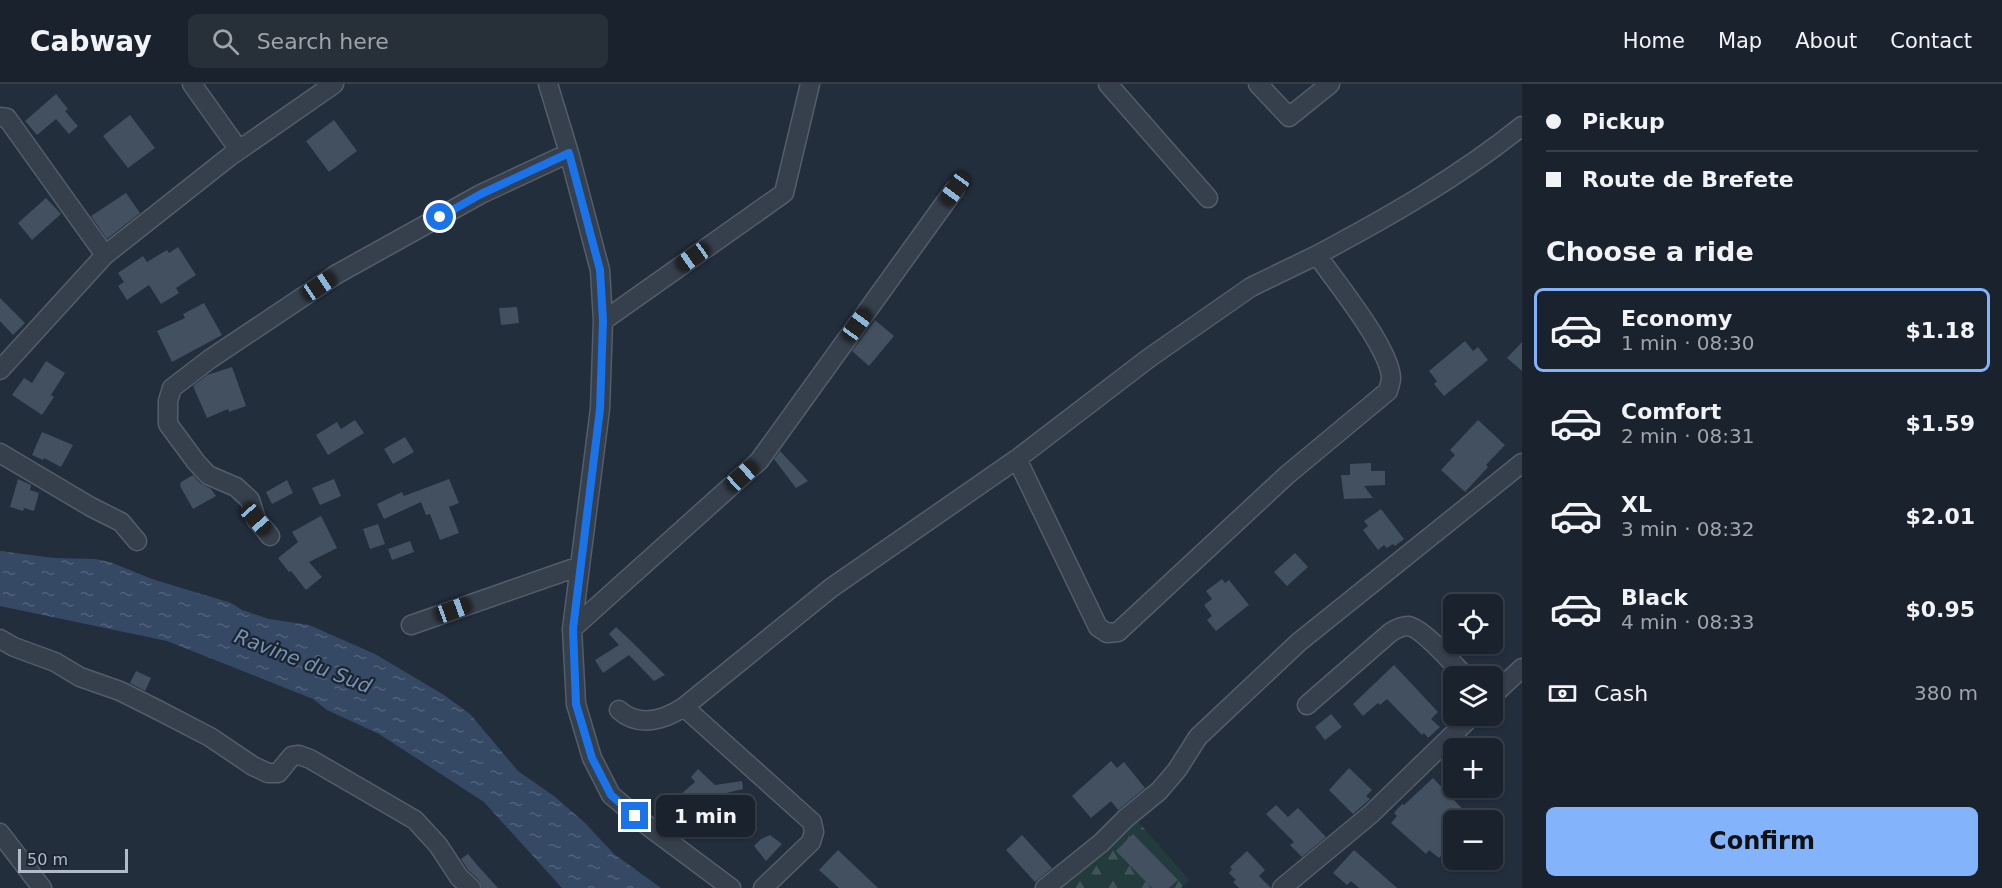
<!DOCTYPE html>
<html lang="en">
<head>
<meta charset="utf-8">
<style>
	:root { --surface:#1a222d; --page:#272f39; --text:#f1f3f6; --muted:#9fa4aa; --line:#383f49; --accent:#83b4fb }
	body { margin:0; font-family:"DejaVu Sans",sans-serif; background:var(--page); color:var(--text); height:100vh; display:flex; flex-direction:column; font-size:22px; white-space:nowrap }
	* { box-sizing:border-box; margin:0 }
	p { font-size:20px; color:var(--muted) }
	.icon { flex:none; width:33px; height:33px; fill:none; stroke:currentColor; stroke-width:2; stroke-linecap:round; stroke-linejoin:round }
	.map { position:relative; flex:1; overflow:hidden }
	.side { display:flex; flex-direction:column; background:var(--surface); width:480px }
	.side>* { flex:none }
	.banner { display:grid; align-content:center; height:132px; padding:0 24px; background:var(--surface) }
	.controls { position:absolute; left:1443px; top:510px; display:grid; gap:12px }
	.controls a { display:grid; place-items:center; width:60px; height:60px; border-radius:9px; background:var(--surface); box-shadow:0 2px 4px #0004,0 0 0 2px var(--line); font-size:30px }
	.scale { position:absolute; left:18px; bottom:15px; width:110px; box-sizing:border-box; padding-left:6px; border:3px solid #b1bac8; border-top:0; font-size:16px; line-height:21px; white-space:nowrap; color:#b1bac8; -webkit-text-stroke:4px #1b2531; paint-order:stroke }
	.end { position:absolute; width:27px; height:27px; margin:-14px; border:8px solid #1a73e8; background:#fff; box-shadow:0 0 0 3px #fff }
	.from { border-radius:50% }
	.bubble { position:absolute; height:42px; border-radius:9px; background:var(--surface); box-shadow:0 2px 4px #0004,0 0 0 2px var(--line); font-size:20px; font-weight:600; line-height:42px; text-align:center }
	.car { position:absolute; width:18px; height:36px; margin:-18px -9px; border-radius:8px; box-shadow:0 0 4px 2px #0007; background:linear-gradient(#222 24%,#8ab4d8 0 40%,#222 0 76%,#8ab4d8 0 86%,#222 0) }
	.banner b { display:flex; align-items:center; gap:21px; height:57px; font-size:22px }
	.banner b+b { border-top:2px solid var(--line) }
	.banner i { width:15px; height:15px; background:var(--text) }
	ul { padding:0; list-style:none }
	li { display:flex; align-items:center; gap:18px; height:84px; margin:0 12px 9px; padding:0 12px; border:3px solid transparent; border-radius:9px }
	li div { flex:1 }
	li b { display:block; font-size:22px }
	li em { font-style:normal; font-weight:600 }
	li.selected { border-color:var(--accent) }
	li>.icon { width:54px; height:54px; stroke-width:1.5 }
	h2 { padding:0 24px; font-size:27px; line-height:72px }
	.pay { display:flex; align-items:center; gap:15px; height:66px; padding:0 24px; font-size:22px }
	.pay p { margin-inline-start:auto }
	.cta { display:flex; gap:12px; margin-top:auto; padding:12px 24px }
	.cta a { flex:1; height:69px; border-radius:9px; background:var(--accent); color:#111; font-size:24px; font-weight:600; line-height:69px; text-align:center }
	header { display:flex; align-items:center; gap:36px; box-sizing:border-box; height:84px; padding:0 30px; background:var(--surface); border-bottom:2px solid var(--line) }
	header strong { font-size:28px }
	nav { display:flex; gap:33px; margin-inline-start:auto; font-size:21px }
	.search { width:420px; height:54px; background:var(--page); display:flex; align-items:center; gap:15px; box-sizing:border-box; padding:0 21px; border-radius:9px; color:var(--muted); font-size:22px }
	main { display:flex; flex:1; min-height:0 }
	.map>svg:first-child { display:block }
	.forest { fill:url(#forest-firs) }
	.water { fill:url(#water-ripples) }
	.building { fill:#425060 }
	.lines { fill:none; stroke-linecap:round; stroke-linejoin:round }
	.minor-casing { stroke:#545d6a; stroke-width:21 }
	.minor { stroke:#363f4c; stroke-width:18 }
	.route { stroke:#1a73e8; stroke-width:8 }
	.labels { text-anchor:middle; dominant-baseline:central; stroke-width:4.5; stroke-linejoin:round; paint-order:stroke }
	.water-label { font-size:20px; font-style:italic; fill:#7791b1; stroke:#1b2531 }
</style>
</head>
<body>
<header>
<strong>Cabway</strong>
<div class="search"><svg class="icon" aria-label="search" viewBox="0 0 24 24"><circle cx="10" cy="10" r="6"/><path d="M15 15l6 6"/></svg>Search here</div>
<nav><a>Home</a><a>Map</a><a>About</a><a>Contact</a></nav>
</header>
<main>
<div class="map">
<svg width="1522" height="804" viewBox="0 0 1522 804">
	<defs>
		<pattern id="forest-firs" width="22" height="20" patternUnits="userSpaceOnUse" patternTransform="scale(1.5)"><rect width="22" height="20" fill="#243b3d"/><path d="M5 1l3.5 6h-7zM16 11l3.5 6h-7z" fill="#415558"/></pattern>
		<pattern id="water-ripples" width="26" height="14" patternUnits="userSpaceOnUse" patternTransform="scale(1.5)"><rect width="26" height="14" fill="#354964"/><path d="M2 4q2-2 4 0t4 0M15 11q2-2 4 0t4 0" fill="none" stroke="#506179"/></pattern>
	</defs>
	<rect width="100%" height="100%" fill="#222e3c"/>
	<path class="forest" d="M1135,734l54,62 -8,8h-121z"/>
	<path class="water" d="M0,467l54,7 41,1 15,3 42,17 79,24 11,7 27,9 40,6 66,29 69,41 26,19 48,57 36,25 31,27 29,31 47,34h-99l-78,-86 -105,-68 -52,-24 -14,-11 -146,-58 -167,-35z"/>
	<path class="building" d="M56,10l12,15 -3,2 13,15 -9,8 -13,-15 -19,16 -12,-14z
		M130,31l25,33 -27,20 -25,-32z
		M334,36l23,31 -28,21 -23,-31z
		M126,109l14,20 -33,26 -16,-23z
		M46,114l15,16 -29,26 -14,-17z
		M178,163l18,28 -20,13 3,5 -18,11 -12,-19 -22,15 -9,-14 6,-4 -6,-9 25,-17 4,6 20,-12 2,3z
		M0,214l25,25 -12,12 -13,-14z
		M204,219l18,32 -50,27 -15,-31 28,-13 -2,-4z
		M517,223l2,16 -18,2 -2,-17z
		M875,236l19,16 -25,30 -17,-15z
		M1465,257l8,10 5,-4 10,13 -44,36 -10,-12 3,-3 -8,-10z
		M1522,258v29l-15,-13z
		M46,277l19,12 -14,22 3,2 -12,18 -30,-20 12,-17 8,5z
		M232,283l14,39 -17,6 -1,-3 -21,9 -14,-32 14,-11z
		M355,336l9,13 -36,22 -12,-20 21,-13 4,7z
		M1478,336l27,25 -19,20 2,2 -23,25 -24,-22 14,-15 -5,-5z
		M42,348l31,13 -12,22 -17,-9 -1,2 -11,-5z
		M405,353l9,15 -21,12 -9,-15z
		M780,367l28,30 -12,7 -22,-29z
		M1371,379v8h14v14l-21,1 9,12 -29,1 -3,-24h9v-11z
		M193,391l7,8 11,6 5,7 -23,13 -13,-23 1,-4z
		M18,395l13,6 -1,5 9,3 -5,18 -10,-3 -1,3 -13,-4z
		M334,395l7,17 -21,9 -8,-17z
		M449,395l10,24 -10,4 10,26 -19,7 -10,-26 -4,1 -5,-13 -37,17 -7,-15 25,-12 2,4z
		M287,396l6,13 -21,11 -6,-12z
		M1381,425l23,30 -9,7 -2,-2 -6,4 -3,-3 -6,5 -15,-20 5,-4 -4,-5z
		M321,432l16,32 -28,14 13,15 -16,13 -15,-19 -2,1 -11,-14 20,-16 -6,-10z
		M378,440l7,20 -15,5 -7,-20z
		M410,457l4,11 -22,8 -4,-11z
		M1295,469l13,14 -21,19 -13,-14z
		M1222,495l3,4 4,-3 20,25 -33,26 -9,-11 5,-4 -8,-11 8,-6 -6,-8z
		M616,543l16,15 33,33 -11,6 -25,-26 -26,18 -8,-13 24,-15 -10,-11z
		M1394,581l44,47 -7,7 9,8 -12,11 -4,-5 -2,2 -35,-36 -7,6 -2,-2 -15,13 -10,-12z
		M136,587l15,7 -6,13 -15,-8z
		M1331,630l11,13 -17,13 -10,-13z
		M1111,677l6,7 7,-6 21,26 -27,22 -7,-9 -20,17 -19,-22z
		M1349,684l23,22 -6,6 4,3 -17,15 -24,-24z
		M698,685l17,16 27,-4 1,8 -37,9 6,7 -27,27 -18,-19 14,-19 14,-12 -4,-5z
		M1433,694l40,42h-19v22l-15,16 -10,-8 -3,4 -35,-31 6,-7 -3,-3 8,-9 2,1z
		M1276,721l12,12 10,-9 28,29 -24,20 -12,-12 4,-3 -28,-28z
		M1133,750l45,46 -9,8h-17l-36,-37z
		M770,751l12,9 -16,17 -12,-15 7,-7z
		M1022,751l30,33 -17,14 -29,-32z
		M838,766l40,38h-39l-20,-18z
		M1354,766l43,38h-38l-8,-7 -4,4 -14,-12z
		M1247,767l18,19 -6,6 12,12h-32l-6,-6 3,-2 -7,-7 3,-4 -2,-2z
		M468,770l10,12 20,22h-16l-3,-8 -11,-10 -7,-11z"/>
	<g class="lines">
		<g class="minor-casing">
			<path id="minor" d="M192,0l47,66
				M548,0l21,69 31,117 3,51 -3,88 -28,220 4,75 16,54 19,37 37,31 83,62
				M1108,0l100,114
				M1258,0l31,33 41,-33
				M0,33l7,1 98,137
				M603,237l181,-128 26,-109
				M0,286l105,-115 124,-98 105,-73
				M0,369l91,54 30,15 16,19
				M1017,375l81,168 9,6 11,-1 169,-157 101,-84c1,-4 3,-9 3,-13 -1,-30 -56,-97 -74,-123 71,-38 142,-78 205,-129
				M270,452l-14,-17 -6,-19 -14,-13 -28,-12 -12,-13 -28,-38v-23l4,-13 38,-29 127,-85 144,-80 88,-41
				M411,541l169,-59
				M572,545l187,-168 196,-272
				M0,555l14,8 41,15 25,15 40,14 38,19 52,27 43,29 15,7h10l14,-17 7,-1 11,4 105,61 23,25 21,32 12,11
				M1492,612l30,-28
				M1307,621l84,-73c5,-3 11,-6 17,-6 15,2 46,39 57,50
				M619,626c20,18 45,10 65,-3
				M0,749l42,55
				M763,804l48,-46 3,-10 -2,-10 -128,-115 147,-119 186,-129 132,-101 102,-71 66,-32
				M1045,804l56,-45 25,-25 33,-27 18,-21 21,-33 101,-95 223,-179
				M1282,804l89,-74 101,-98"/>
		</g>
		<use href="#minor" class="minor"/>
	</g>
	<g class="lines">
		<path class="route" d="M440,133l41,-23 88,-41 31,117 3,51 -3,88 -27,220 3,75 16,54 19,37 24,21"/>
	</g>
	<g class="labels">
		<g class="water-label">
			<text transform="translate(303 577) rotate(21)">Ravine du Sud</text>
		</g>
	</g>
</svg>
<div class="controls">
<a><svg class="icon" aria-label="locate" viewBox="0 0 24 24"><circle cx="12" cy="12" r="6"/><path d="M12 2v4M12 18v4M2 12h4M18 12h4"/></svg></a>
<a><svg class="icon" aria-label="layers" viewBox="0 0 24 24"><path d="M12 4l9 5-9 5-9-5zM3 14l9 5 9-5"/></svg></a>
<a>+</a>
<a>−</a>
</div>
<div class="scale">50 m</div>
<i class="end from" style="left:440px;top:133px"></i>
<i class="end" style="left:635px;top:732px"></i>
<div class="bubble" style="left:656px;top:711px;width:99px">1 min</div>
<i class="car" style="left:955px;top:105px;rotate:216deg"></i>
<i class="car" style="left:693px;top:173px;rotate:235deg"></i>
<i class="car" style="left:319px;top:202px;rotate:56deg"></i>
<i class="car" style="left:857px;top:241px;rotate:36deg"></i>
<i class="car" style="left:742px;top:392px;rotate:48deg"></i>
<i class="car" style="left:256px;top:435px;rotate:139deg"></i>
<i class="car" style="left:453px;top:526px;rotate:70deg"></i>
</div>
<section class="side">
<div class="banner">
<b><i class="from"></i>Pickup</b>
<b><i></i>Route de Brefete</b>
</div>
<h2>Choose a ride</h2>
<ul>
<li class="selected"><svg class="icon" aria-label="car" viewBox="0 0 24 24"><path d="M5 17H2v-5l4-1 3-4h7l3 4 3 1v5h-3M9 17h6M6 11h13"/><circle cx="7" cy="17" r="2"/><circle cx="17" cy="17" r="2"/></svg><div><b>Economy</b><p>1 min · 08:30</p></div><em>$1.18</em></li>
<li><svg class="icon" aria-label="car" viewBox="0 0 24 24"><path d="M5 17H2v-5l4-1 3-4h7l3 4 3 1v5h-3M9 17h6M6 11h13"/><circle cx="7" cy="17" r="2"/><circle cx="17" cy="17" r="2"/></svg><div><b>Comfort</b><p>2 min · 08:31</p></div><em>$1.59</em></li>
<li><svg class="icon" aria-label="car" viewBox="0 0 24 24"><path d="M5 17H2v-5l4-1 3-4h7l3 4 3 1v5h-3M9 17h6M6 11h13"/><circle cx="7" cy="17" r="2"/><circle cx="17" cy="17" r="2"/></svg><div><b>XL</b><p>3 min · 08:32</p></div><em>$2.01</em></li>
<li><svg class="icon" aria-label="car" viewBox="0 0 24 24"><path d="M5 17H2v-5l4-1 3-4h7l3 4 3 1v5h-3M9 17h6M6 11h13"/><circle cx="7" cy="17" r="2"/><circle cx="17" cy="17" r="2"/></svg><div><b>Black</b><p>4 min · 08:33</p></div><em>$0.95</em></li>
</ul>
<div class="pay"><svg class="icon" aria-label="cash" viewBox="0 0 24 24"><path d="M3 7h18v10H3z"/><circle cx="12" cy="12" r="2"/></svg>Cash<p>380 m</p></div>
<div class="cta"><a>Confirm</a></div>
</section>
</main>
</body>
</html>
